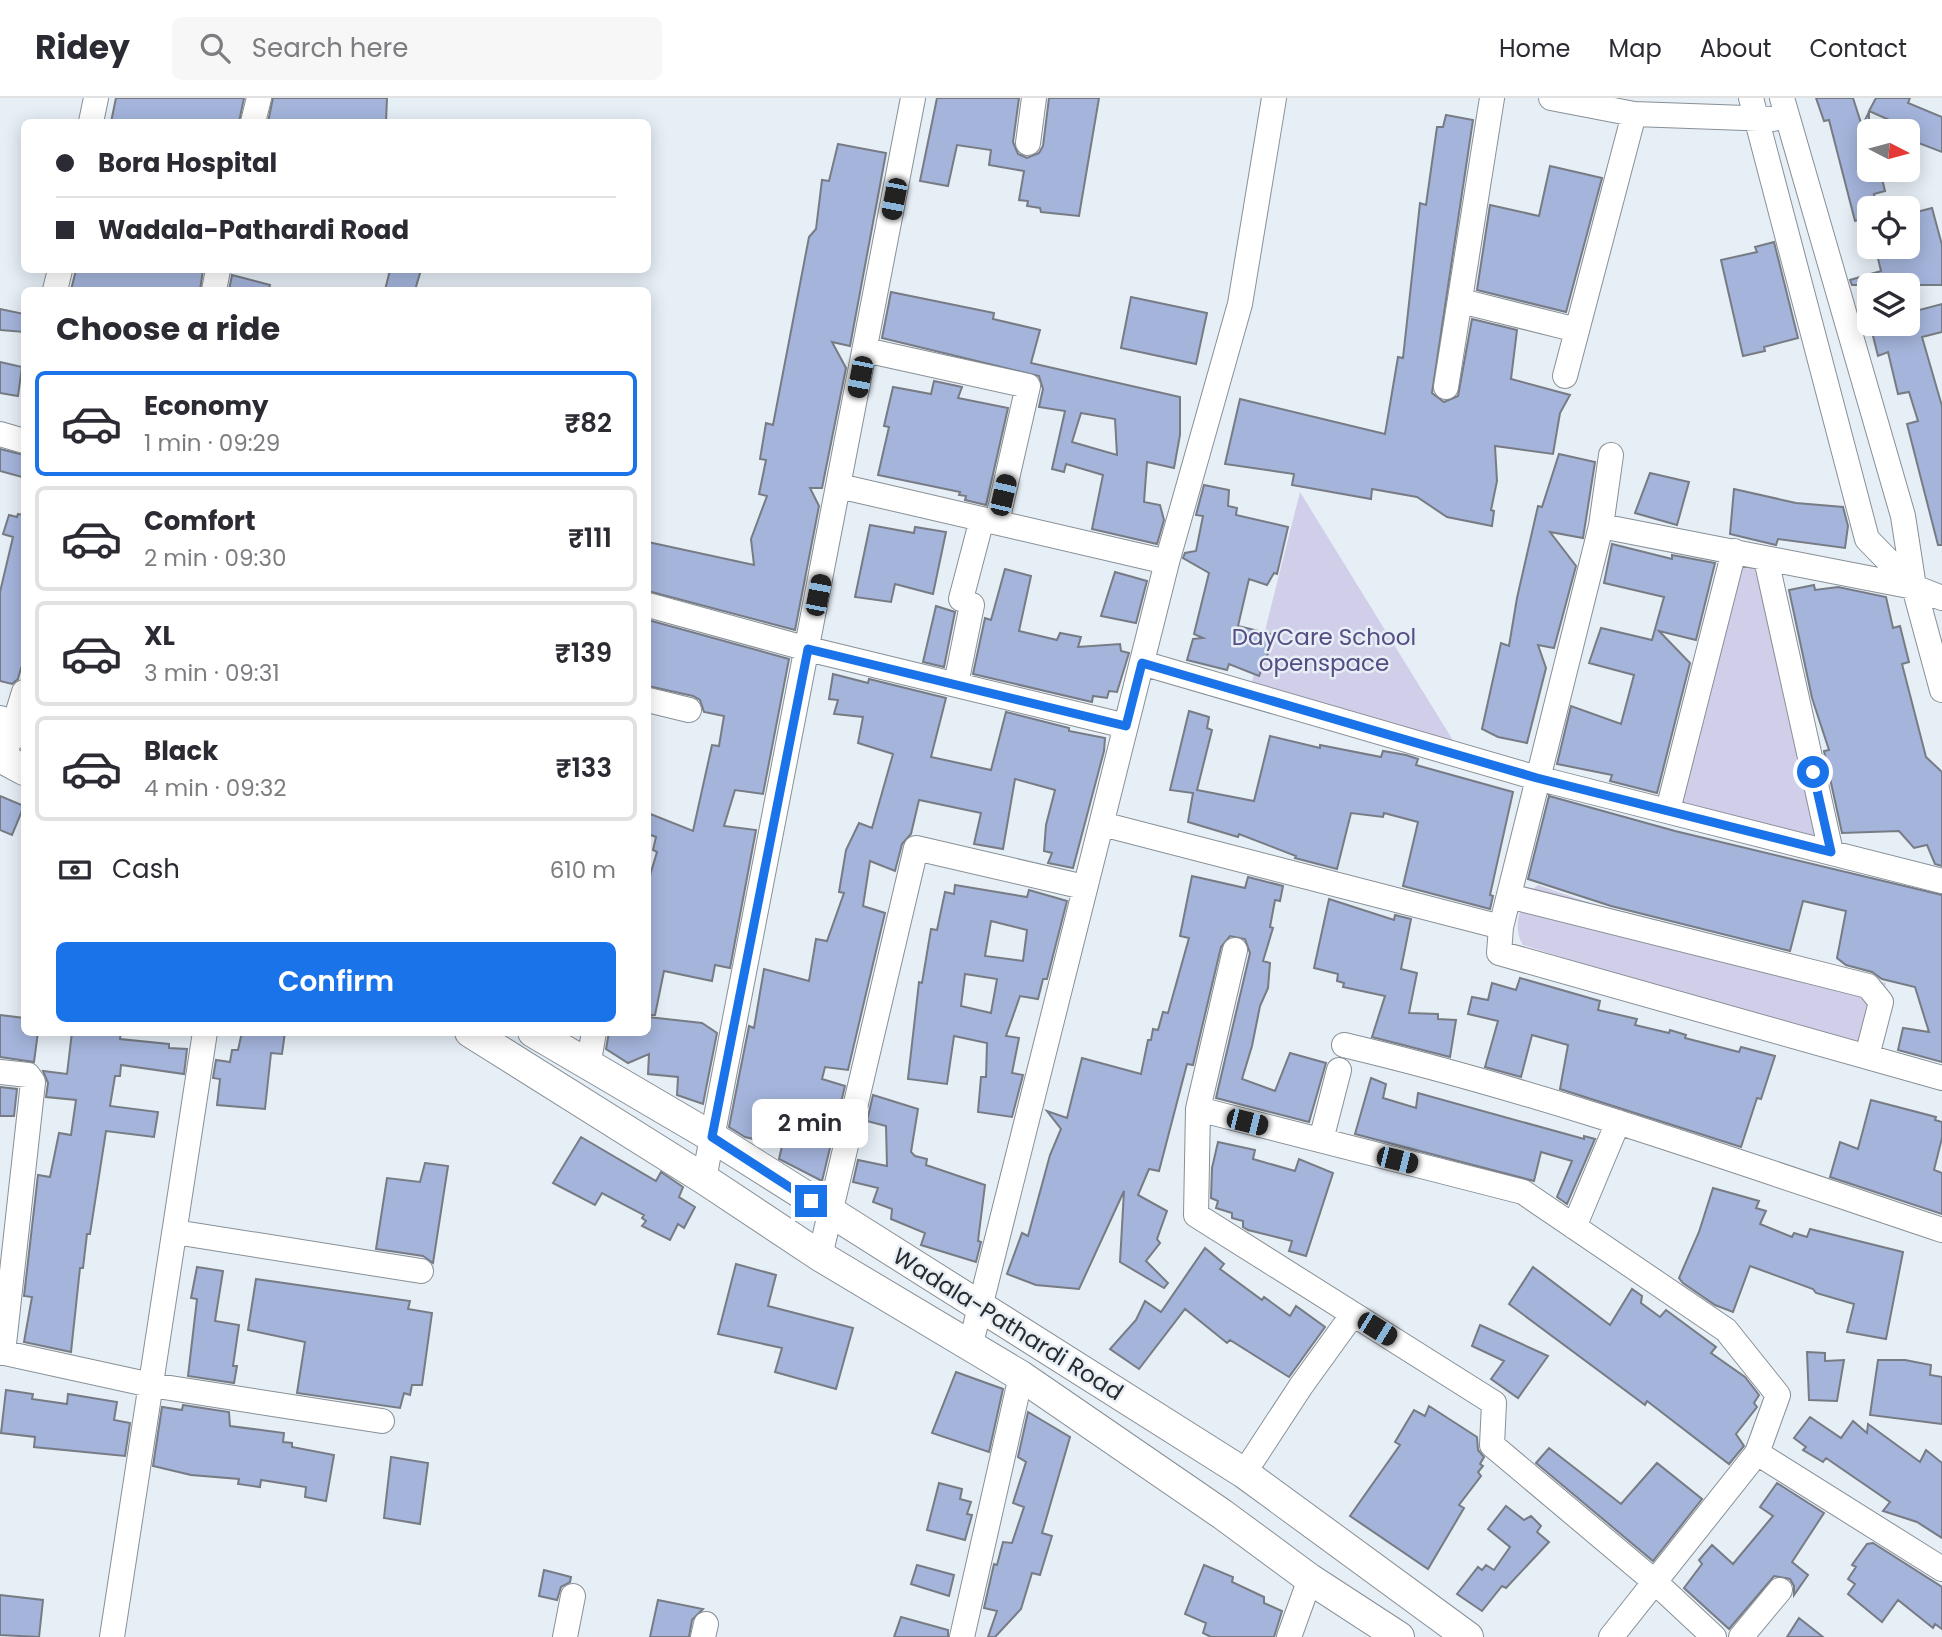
<!DOCTYPE html>
<html lang="en">
<head>
<meta charset="utf-8">
<style>
	:root { --surface:#fff; --page:#f7f7f7; --text:#2b2b33; --muted:#7c7c81; --line:#e1e1e2; --accent:#1a73e8 }
	body { margin:0; font-family:Poppins,sans-serif; background:var(--page); color:var(--text); height:100vh; display:flex; flex-direction:column; font-size:26px; white-space:nowrap }
	* { box-sizing:border-box; margin:0 }
	p { font-size:23px; color:var(--muted) }
	.icon { flex:none; width:38px; height:38px; fill:none; stroke:currentColor; stroke-width:2; stroke-linecap:round; stroke-linejoin:round }
	.map { position:relative; flex:1; overflow:hidden }
	.side { position:absolute; left:21px; top:189px; width:630px; height:749px; display:flex; flex-direction:column; background:var(--surface); border-radius:10px; box-shadow:0 4px 18px #0003 }
	.side>* { flex:none }
	.hud { position:absolute; left:21px; top:21px; width:630px; height:154px; border-radius:10px; box-shadow:0 4px 18px #0003; display:grid; align-content:center; height:154px; padding:0 35px; background:var(--surface) }
	.needle { width:46px; rotate:96deg }
	.tools { position:absolute; left:1857px; top:21px; display:grid; gap:14px }
	.tools a { display:grid; place-items:center; width:63px; height:63px; border-radius:10px; background:var(--surface); box-shadow:0 4px 18px #0003; font-size:35px }
	.end { position:absolute; width:32px; height:32px; margin:-16px; border:9px solid #1a73e8; background:#fff; box-shadow:0 0 0 4px #fff }
	.from { border-radius:50% }
	.bubble { position:absolute; height:49px; border-radius:10px; background:var(--surface); box-shadow:0 4px 18px #0003; font-size:23px; font-weight:600; line-height:49px; text-align:center }
	.car { position:absolute; width:21px; height:42px; margin:-21px -10px; border-radius:9px; box-shadow:0 0 5px 2px #0007; background:linear-gradient(#222 24%,#8ab4d8 0 40%,#222 0 76%,#8ab4d8 0 86%,#222 0) }
	.hud b { display:flex; align-items:center; gap:24px; height:66px; font-size:26px }
	.hud b+b { border-top:2px solid var(--line) }
	.hud i { width:18px; height:18px; background:var(--text) }
	ul { padding:0; list-style:none }
	li { display:flex; align-items:center; gap:21px; height:105px; margin:0 14px 10px; padding:0 21px; border:4px solid var(--line); border-radius:10px }
	li div { flex:1 }
	li b { display:block; font-size:26px }
	li em { font-style:normal; font-weight:600 }
	li.on { border-color:var(--accent) }
	li>.icon { width:63px; height:63px; stroke-width:1.5 }
	h2 { padding:0 35px; font-size:32px; line-height:84px }
	.pay { display:flex; align-items:center; gap:18px; height:77px; padding:0 35px; font-size:26px }
	.pay p { margin-inline-start:auto }
	.button { display:flex; gap:14px; margin-top:auto; padding:14px 35px }
	.button a { flex:1; height:80px; border-radius:10px; background:var(--accent); color:#fff; font-size:28px; font-weight:600; line-height:80px; text-align:center }
	header { display:flex; align-items:center; gap:42px; box-sizing:border-box; height:98px; padding:0 35px; background:var(--surface); border-bottom:2px solid var(--line) }
	header strong { font-size:33px }
	nav { display:flex; gap:38px; margin-inline-start:auto; font-size:24px }
	.search { width:490px; height:63px; background:var(--page); display:flex; align-items:center; gap:18px; box-sizing:border-box; padding:0 24px; border-radius:10px; color:var(--muted); font-size:26px }
	.map>svg:first-child { display:block }
	.green { fill:#d1ceea }
	.building { fill:#a4b4db; stroke:#777b83; stroke-width:2; fill-rule:evenodd }
	.lines { fill:none; stroke-linecap:round; stroke-linejoin:round }
	.minor-casing { stroke:#889097; stroke-width:26 }
	.major-casing { stroke:#889097; stroke-width:32 }
	.minor { stroke:#fff; stroke-width:24 }
	.major { stroke:#fff; stroke-width:30 }
	.route { stroke:#1a73e8; stroke-width:9 }
	.labels { text-anchor:middle; dominant-baseline:central; stroke-width:5; stroke-linejoin:round; paint-order:stroke }
	.park-label { font-size:23px; fill:#554c83; stroke:#e6eef6 }
	.street-label { font-size:23px; fill:#282b2e; stroke:#e6eef6 }
</style>
</head>
<body>
<header>
<strong>Ridey</strong>
<div class="search"><svg class="icon" aria-label="search" viewBox="0 0 24 24"><circle cx="10" cy="10" r="6"/><path d="M15 15l6 6"/></svg>Search here</div>
<nav><a>Home</a><a>Map</a><a>About</a><a>Contact</a></nav>
</header>
<div class="map">
<svg width="1942" height="1539" viewBox="0 0 1942 1539">
	<rect width="100%" height="100%" fill="#e6eef6"/>
	<path class="green" d="M1300,394l162,263 -213,-61z
		M1734,453l32,8 65,293 -163,-42z
		M1538,787l137,47 211,51 -15,64 -215,-60 -133,-42c-12,-17 -2,-48 15,-60z"/>
	<path class="building" d="M116,0h128l-5,24h-128z
		M273,0h114l-1,24h-118z
		M937,0h82l-6,44 5,12 9,4 12,-5 4,-7 6,-48h50l-20,118 -38,-4 -1,-4 -13,-2 1,-5 -9,-1 5,-29 -35,-6 2,-15 -34,-5 -9,41 -28,-5z
		M1816,0h37l9,28 7,-14v58h11l5,21 -11,3 2,11 -7,3v8l-14,5 -26,-101 -5,1z
		M1876,0h34l-2,5 34,14v35l-34,-13 4,-9 -43,-19z
		M1446,17l27,5 -41,273 12,9 14,-6 14,-77 45,11 -6,49 59,16 -10,18 -7,41 -58,-8 2,35 -6,29 3,1 -2,15 -45,-9 -30,-20 -45,-8 -1,10 -79,-14 2,-11 -69,-10 15,-65 145,35 13,-77 5,1 17,-155 6,2 11,-78h6z
		M838,46l48,9 -36,193 -18,-4 14,26 -24,120h-12l9,18 -24,124 -147,-39v-49l106,23 -3,-26 16,-43 -8,-2 7,-34 -6,-1 6,-36 7,2 36,-188 7,-8 6,-49 7,1z
		M1550,68l52,12 -36,134 -89,-22 13,-85 49,11z
		M1932,110l10,37v40h-90l-2,-5 31,-9 -5,-21 9,-3h32l-8,-33z
		M1774,144l24,96 -34,9 1,4 -22,5 -22,-96 36,-8 -2,-5z
		M76,172h127l-3,20h-129z
		M390,172h31l-6,20h-30z
		M232,177l38,10 -1,5h-40z
		M891,194l103,21 -1,6 47,11 -9,33 149,34v38l-6,33 -27,-6 -3,40 16,3 4,15 -7,24 -65,-15 11,-54 -37,-11 -2,8 -12,-3 13,-58 -26,-4 4,-18 -4,-13 -157,-38zM1081,315l34,6 2,36 -45,-13z
		M1131,199l76,16 -11,51 -75,-16z
		M1942,206v28l-20,5 20,69v139h-4l-31,-121 11,-3 -9,-29 -11,2 -10,-42 -10,4 -8,-32h38v-11z
		M0,211l24,5v18l-24,-2z
		M0,264l22,5 -4,29 -18,-3z
		M934,283l28,6 -4,11 50,10 -22,97 -21,-5 1,-4 -7,-1 1,-3 -82,-17 11,-48 -5,-1 9,-39 38,7z
		M0,351l24,6 -2,22 -22,-6z
		M1559,356l36,8 -12,76 -33,-6 26,34 -22,82 -16,-3 8,23 -19,75 -29,-6 -16,-8 19,-86 8,3 8,-48 21,-92 4,1z
		M1650,375l39,9 -12,43 -42,-12z
		M1204,387l25,5 -1,16 9,2 -1,7 52,12 -11,47 -3,-1 -7,12 -18,-6 -11,47 37,9 -16,41 -30,-12 -2,6 -40,-10 6,-21 10,-1 -9,-4 15,-61 -26,-15 2,-5 11,-2 7,-35 -7,-1z
		M1734,391l62,14 47,4 5,19 -3,22 -67,-9 -2,6 -46,-11z
		M18,416l6,1v154l-3,-1 -3,11 -6,5 -12,-3v-89l13,-55 -10,-3 6,-19 8,2z
		M870,427l44,8 1,-6 31,5 -13,62 -38,-10 -4,18 -36,-5z
		M1612,446l60,15v-4l43,8 -19,77 -37,-9 31,32 -33,130 -47,-12 2,-6 -55,-11 14,-58 50,18 13,-49 -45,-12 12,-35 51,12 12,-43 -60,-14z
		M1005,471l26,7 -12,55 38,9 3,-7 21,4 -3,10 42,-3 1,7 8,2 -12,39 -8,-1 -2,7 -14,-2 -1,6 -119,-28 12,-56 6,2z
		M1115,474l32,9 -11,42 -35,-7z
		M1814,487l1,5 23,-3 48,10 7,31 7,-2 9,36 -7,2 24,93 16,15v94l-7,-2 -8,-19 -13,3 -15,-17 -57,2 -18,-82 5,-1 -17,-52 -23,-108z
		M936,508l19,6 -11,55 -21,-5z
		M648,522l141,39 -26,135 -28,-4 -11,36 32,4 -26,138 -15,-3 -3,16 -48,-10 -9,44h-7v-133l9,-30 -4,-2 3,-13 -8,-3v-21l45,18 19,-86 7,1 5,-30 -20,-4 -4,-12 -7,-4 -45,-10z
		M833,576l35,9 1,-4 77,19 -15,59 60,13 15,-58 63,16v3l36,7 -1,13 -31,117 -25,-5 4,-10 -8,-2 2,-26 9,-35 -40,-11 -12,70 -29,-5 7,-31 -62,-13 -8,34 -9,10 -7,27 -25,-10 -7,45 22,7 -37,157 -23,-3 -3,12 23,7 -23,95 -43,-22 3,-13 -37,-9 -16,-10 20,-101 5,2 10,-59 45,12 7,-42 11,2 17,-48 -5,-1 7,-42 13,-27 13,5 21,-74 -35,-11 5,-26 -29,-3 4,-14 -9,-1z
		M1189,613l20,6 -2,11 5,2 -15,60 57,11 16,-65 50,12v-3l61,12 2,-6 23,4 12,4 -2,6 97,27 -23,103 3,1 -3,13 -87,-23 15,-64 -34,-9 -1,4 -32,-4 -14,56 -42,-11 1,-2 -57,-22 -1,3 -50,-15 5,-29 -23,-3z
		M0,698l24,10 -12,29 -12,-5z
		M1549,698l126,35 267,64v167l-44,-12 5,-22 26,4 -14,-45 -33,-8 -10,-7 -26,-7 -9,-7 9,-47 -43,-10 -13,50 -179,-45 -83,-27z
		M1192,778l53,12 3,-11 35,9 -3,15 -5,-1 -5,27 3,1 -10,33 7,2 -2,25 -8,18 -8,40 -10,33 33,12 15,-38 36,10 -17,59 -93,-24 34,-145 -5,-14 -15,-3 -9,11 -28,118 -6,-1 -28,107 -10,-2 -11,26 29,16 -10,28 3,4 -14,18 22,22 -4,5 -44,-26 4,-71 -45,98 -43,-4 -29,-11 15,-41 6,3 22,-81 11,-26 -14,-18 20,7 15,-60 59,16 7,-34h3l2,-11 5,1 5,-18 5,1 21,-75 -9,-2z
		M955,787l72,12 2,-7 38,11 -20,78h-4l-5,20 -18,-3 -14,40 13,2 -7,35 11,2 -11,42 -34,-5 3,-35h5l1,-34 -33,-7 -7,48 -39,-5 11,-97 3,1 9,-54 6,1 8,-38 9,2zM991,823l36,9 -4,31 -38,-5zM965,876l32,5 -6,34 -30,-7z
		M1329,801l65,21 1,-5 16,4 -10,50 16,4 -8,40 29,1v5l18,1 -6,37 -78,-20 13,-41 -42,-9 1,-4 -7,-2 1,-7 -24,-6z
		M1520,880l80,23 -2,9 39,9 -2,6 34,8 1,-3 16,5 -1,3 54,14 2,-5 34,9 -14,43 -4,-1 -16,49 -181,-58 8,-44 -36,-10 -11,42 -36,-10 13,-46 -30,-7 4,-17 16,3 4,-17 24,7z
		M0,917l24,3v14h14l-4,30 -34,-5z
		M648,919l54,6 15,10 -14,71 -26,-9 1,-18 -30,-3 1,-20 -21,9 -22,-14 3,-17h39z
		M72,934h49l-1,7 49,5v4l18,1 -3,25 -63,-9 -1,11h-5l-5,30 48,6 -4,25 -48,-6 -16,103h-3l-4,34h-3l-9,84 -47,-10 8,-45 -8,-1 14,-121 12,2 9,-44 12,2 5,-35 -30,-3 2,-14 -5,-12 24,3z
		M242,934h43l-3,22 -11,-1 -6,56 -48,-4 3,-26 -7,-1 3,-18 14,2 2,-12h6z
		M1371,980l15,6 -3,14 33,10 2,-15 166,46v-3l11,3 -28,65 -10,-7 15,-36 -31,-9 -7,29 -179,-47z
		M0,989l17,2 -3,27h-14z
		M873,997l45,14 -7,43 4,4 12,3 -1,6 59,20 -7,56 3,1 -5,20 -55,-17 4,-12 -34,-14 1,-10 -19,-7 5,-14 -25,-6 5,-22 29,6 -1,-40 -19,-5z
		M1871,1002l65,17 -1,3 7,2v16l-8,32 8,3v41l-112,-37 10,-35 18,7z
		M581,1039l75,44 5,-9 22,15 -4,10 16,10 -11,21 -6,-4 -8,16 -28,-14 4,-5 -4,-3 2,-3 -42,-22 -7,12 -42,-22z
		M1218,1044l37,8 -2,9 42,12 4,-12 34,14 -27,83 -17,-5 3,-10 -44,-11 -5,-3v-6l-11,-3v-5l-16,-5 2,-7 -7,-3 1,-30z
		M425,1065l23,3 -15,97 -10,-7 -47,-7 11,-71 33,4z
		M1713,1090l46,13 -3,7 10,3 -6,13 32,13 2,-4 13,4 3,-8 93,23 -17,87 -39,-7 7,-28 -38,-11 -3,-4 -63,-23 -17,46 -18,-7 -32,-22 -4,-5 20,-46z
		M1205,1150l19,16 -4,5 42,31 2,-3 26,19 6,-10 29,21 -36,50 -59,-37 -3,3 -42,-34 -46,60 -29,-20 26,-29 9,-19 16,11z
		M736,1166l40,11 -8,31 85,22 -17,61 -61,-17 7,-24 -64,-14z
		M197,1169l26,4 -8,50 24,4 -6,41h4l-3,17 -46,-7 9,-77 -6,-1z
		M1533,1169l77,58 22,-36 10,7 -1,7 19,14 6,-7 50,37 -5,6 34,24 14,18 -5,8 3,4 -21,27 8,12 -15,18 -82,-63 -2,4 -136,-101z
		M256,1181l154,22 -2,8 24,4 -10,72h-10l-2,10 -6,-2 -4,15 -103,-15 8,-51 -57,-12z
		M1480,1227l68,31 -30,42 -27,-19 13,-18 -32,-15z
		M1807,1254l18,1v8l19,-1 -7,41 -28,-1z
		M1878,1262h27l26,5 -1,10 12,2v47l-72,-9z
		M956,1274l47,17 -14,63 -57,-19z
		M6,1292l27,4 -1,5 35,5 1,-10 49,8 -3,18 16,3 -5,33 -91,-9 1,-10 -34,-4z
		M183,1307l46,7 1,14 54,7 -1,9 9,1v4l42,8 -8,46 -21,-4 1,-10 -45,-7 -1,7 -22,-3 1,-5 -48,-4 -38,-9 9,-59 20,3z
		M1429,1308l48,31 1,13 6,7 -4,7 3,2 -5,6 3,4 -22,29 5,3 -36,61 -78,-53 50,-71 -5,-3 19,-32 11,6z
		M1028,1314l42,25 -28,96 10,3 -12,39 -8,-2 -11,36 -26,28h-7l9,-26 -13,-3 10,-44 3,1 6,-23 9,1 12,-36 -11,-4 13,-41 -8,-5z
		M1810,1319l31,21 12,-17 14,12 1,-9 52,38 6,-12 16,13v75l-25,-16 -34,-11 7,-9 -64,-44 -3,4 -20,-12 3,-3 -12,-9z
		M1549,1350l72,56 36,-41 45,36 -49,62 -117,-98z
		M391,1359l37,6 -8,61 -36,-6z
		M939,1385l23,6 -2,10 11,3 -4,12 5,1 -7,25 -38,-10z
		M1777,1385l47,30 -32,49 16,13 -14,20v-9l-4,-7 -16,-3 -45,53 -45,-41 18,-24 -3,-4 13,-15 21,19 40,-48 -13,-9z
		M1506,1408l18,14 7,-4 10,10 -4,6 12,10 -43,46 -4,-2 -20,25 -25,-17 21,-27 4,3 4,-5 8,5 16,-23 -22,-18z
		M1873,1445l69,44v42l-7,-5 -2,4 -35,-28 -16,22 -34,-28 7,-10 -7,-5 8,-12 -4,-2 15,-21z
		M917,1467l37,10 -5,21 -38,-12z
		M1204,1467l29,12 -1,5 32,15v6l18,8 -8,26h-63l-8,-4 3,-10 -21,-9z
		M544,1472l27,7 -1,5 -9,5 -4,13 -18,-4z
		M0,1497l43,5 -4,37 -39,-2z
		M658,1502l45,9 -11,11 -3,17h-39z
		M901,1519l47,13v7h-54z
		M1799,1520l24,19h-36z"/>
	<g class="lines">
		<g class="minor-casing">
			<path id="minor" d="M1551,0l83,16 139,5
				M1751,0l116,441 47,48
				M1782,0l121,418 11,71 28,103
				M91,24l5,-24
				M253,24l6,-24
				M1028,45l6,-45
				M55,192l5,-20
				M214,192l4,-20
				M1461,203l116,29
				M865,252l163,36 -31,136
				M1565,278l69,-262
				M1446,289l46,-289
				M0,336l24,7
				M839,388l328,76
				M1601,428l313,61 28,11
				M1766,461l65,293
				M961,501l21,-80
				M648,507l160,44 318,77
				M1142,565l395,115 405,103
				M956,586l16,-79
				M648,602l41,10
				M4,660l20,-66
				M1668,712l66,-259
				M1102,726l399,103 100,-401 10,-71
				M1509,798l359,90 13,16 -14,54
				M1501,829l-2,26 443,125
				M1235,852l-37,159 -2,106 298,188 -2,42 163,137 59,55
				M1344,947c203,48 400,119 598,185
				M588,968l6,-34
				M0,974l28,3 5,7 -30,271
				M1198,1011l325,83 203,138 52,65 -21,58 -146,184
				M1321,1042l18,-70
				M704,1081l209,-1081
				M1574,1129l44,-105
				M175,1134l246,39
				M820,1158l96,-408 168,39
				M971,1245l196,-781 73,-258 34,-206
				M0,1254l151,33 231,36
				M1757,1355l185,116
				M1244,1375l57,-87 52,-72
				M112,1539l93,-605
				M565,1539l8,-41
				M703,1539l3,-13
				M962,1539l59,-261
				M1289,1539l21,-58
				M1741,1539l39,-47"/>
		</g>
		<g class="major-casing">
			<path id="major" d="M0,623l24,12
				M0,659l24,13
				M470,934l234,147 116,77 201,120 201,138 88,65 89,58
				M533,934l179,105 532,336 224,164"/>
		</g>
		<use href="#minor" class="minor"/>
		<use href="#major" class="major"/>
	</g>
	<g class="lines">
		<path class="route" d="M811,1103l-99,-64 96,-488 318,77 16,-63 395,115 294,74 -18,-80"/>
	</g>
	<g class="labels">
		<g class="park-label">
			<text x="1324" y="539">DayCare School<tspan x="1324" dy="26">openspace</tspan></text>
		</g>
		<g class="street-label">
			<text transform="translate(1008 1226) rotate(32)">Wadala-Pathardi Road</text>
		</g>
	</g>
</svg>
<div class="tools">
<a><svg class="needle" viewBox="-14 -14 28 28"><path d="M0-13l5 13h-10z" fill="#e53935"/><path d="M0 13l5-13h-10z" fill="#7c7c81"/></svg></a>
<a><svg class="icon" aria-label="locate" viewBox="0 0 24 24"><circle cx="12" cy="12" r="6"/><path d="M12 2v4M12 18v4M2 12h4M18 12h4"/></svg></a>
<a><svg class="icon" aria-label="layers" viewBox="0 0 24 24"><path d="M12 4l9 5-9 5-9-5zM3 14l9 5 9-5"/></svg></a>
</div>
<i class="end from" style="left:1813px;top:674px"></i>
<i class="end" style="left:811px;top:1103px"></i>
<div class="bubble" style="left:752px;top:1001px;width:116px">2 min</div>
<i class="car" style="left:894px;top:101px;rotate:191deg"></i>
<i class="car" style="left:860px;top:279px;rotate:191deg"></i>
<i class="car" style="left:1003px;top:397px;rotate:13deg"></i>
<i class="car" style="left:818px;top:497px;rotate:11deg"></i>
<i class="car" style="left:1247px;top:1024px;rotate:104deg"></i>
<i class="car" style="left:1397px;top:1062px;rotate:104deg"></i>
<i class="car" style="left:1377px;top:1231px;rotate:122deg"></i>
<div class="hud">
<b><i class="from"></i>Bora Hospital</b>
<b><i></i>Wadala-Pathardi Road</b>
</div>
<section class="side">
<h2>Choose a ride</h2>
<ul>
<li class="on"><svg class="icon" aria-label="car" viewBox="0 0 24 24"><path d="M5 17H2v-5l4-1 3-4h7l3 4 3 1v5h-3M9 17h6M6 11h13"/><circle cx="7" cy="17" r="2"/><circle cx="17" cy="17" r="2"/></svg><div><b>Economy</b><p>1 min · 09:29</p></div><em>₹82</em></li>
<li><svg class="icon" aria-label="car" viewBox="0 0 24 24"><path d="M5 17H2v-5l4-1 3-4h7l3 4 3 1v5h-3M9 17h6M6 11h13"/><circle cx="7" cy="17" r="2"/><circle cx="17" cy="17" r="2"/></svg><div><b>Comfort</b><p>2 min · 09:30</p></div><em>₹111</em></li>
<li><svg class="icon" aria-label="car" viewBox="0 0 24 24"><path d="M5 17H2v-5l4-1 3-4h7l3 4 3 1v5h-3M9 17h6M6 11h13"/><circle cx="7" cy="17" r="2"/><circle cx="17" cy="17" r="2"/></svg><div><b>XL</b><p>3 min · 09:31</p></div><em>₹139</em></li>
<li><svg class="icon" aria-label="car" viewBox="0 0 24 24"><path d="M5 17H2v-5l4-1 3-4h7l3 4 3 1v5h-3M9 17h6M6 11h13"/><circle cx="7" cy="17" r="2"/><circle cx="17" cy="17" r="2"/></svg><div><b>Black</b><p>4 min · 09:32</p></div><em>₹133</em></li>
</ul>
<div class="pay"><svg class="icon" aria-label="cash" viewBox="0 0 24 24"><path d="M3 7h18v10H3z"/><circle cx="12" cy="12" r="2"/></svg>Cash<p>610 m</p></div>
<div class="button"><a>Confirm</a></div>
</section>
</div>
</body>
</html>
